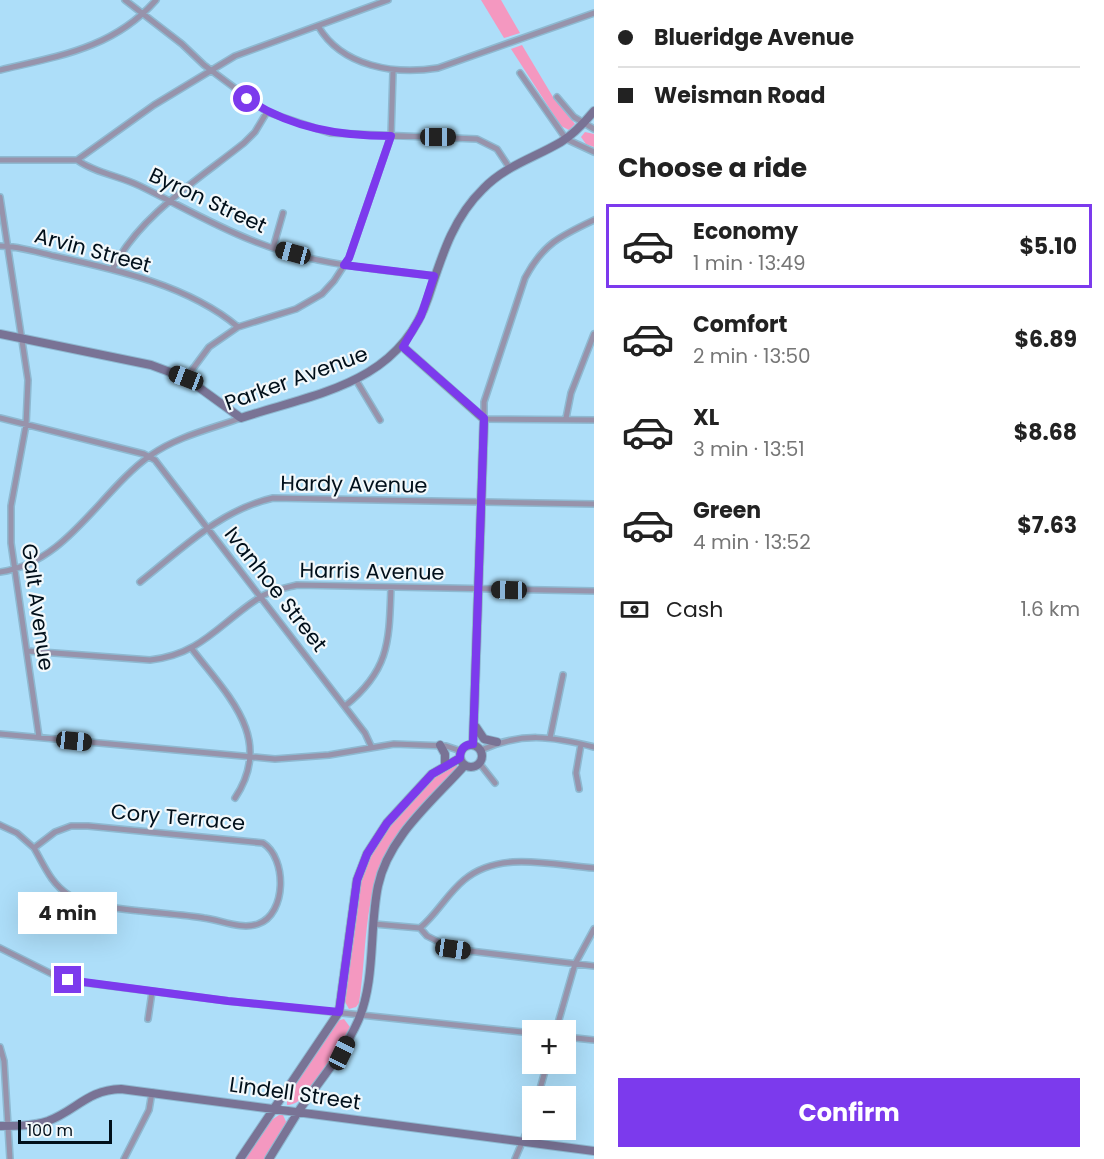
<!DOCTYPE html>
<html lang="en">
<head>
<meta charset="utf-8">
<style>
	:root { --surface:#fff; --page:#f6f6f6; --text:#222; --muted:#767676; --line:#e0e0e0; --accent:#7c3aed }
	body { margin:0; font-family:Poppins,sans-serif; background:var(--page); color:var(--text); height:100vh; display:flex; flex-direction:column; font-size:22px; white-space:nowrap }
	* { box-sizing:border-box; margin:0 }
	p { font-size:20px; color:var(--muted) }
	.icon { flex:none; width:33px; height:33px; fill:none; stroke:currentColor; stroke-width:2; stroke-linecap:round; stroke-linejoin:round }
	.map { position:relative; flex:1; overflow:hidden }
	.panel { display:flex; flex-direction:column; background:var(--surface); width:510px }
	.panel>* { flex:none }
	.top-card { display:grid; align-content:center; height:132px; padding:0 24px; background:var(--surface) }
	.fabs { position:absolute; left:522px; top:1020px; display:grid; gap:12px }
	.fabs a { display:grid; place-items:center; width:54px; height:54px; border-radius:0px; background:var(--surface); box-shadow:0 6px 24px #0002; font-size:30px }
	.scale { position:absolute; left:18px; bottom:15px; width:94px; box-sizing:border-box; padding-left:6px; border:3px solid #000f1a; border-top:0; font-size:16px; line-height:21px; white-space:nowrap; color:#000f1a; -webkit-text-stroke:4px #f2f8fb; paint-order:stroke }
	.end { position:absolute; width:27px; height:27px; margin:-14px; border:8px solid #7c3aed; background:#fff; box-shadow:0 0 0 3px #fff }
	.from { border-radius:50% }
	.bubble { position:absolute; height:42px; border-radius:0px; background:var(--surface); box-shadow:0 6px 24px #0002; font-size:20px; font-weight:700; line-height:42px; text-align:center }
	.car { position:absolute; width:18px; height:36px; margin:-18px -9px; border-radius:8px; box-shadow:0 0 4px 2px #0007; background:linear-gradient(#222 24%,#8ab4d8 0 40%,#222 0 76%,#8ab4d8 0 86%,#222 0) }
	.top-card b { display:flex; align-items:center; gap:21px; height:57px; font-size:22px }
	.top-card b+b { border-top:2px solid var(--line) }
	.top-card i { width:15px; height:15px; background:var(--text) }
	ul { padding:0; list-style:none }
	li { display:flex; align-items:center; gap:18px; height:84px; margin:0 12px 9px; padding:0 12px; border:3px solid transparent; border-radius:0px }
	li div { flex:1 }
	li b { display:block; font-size:22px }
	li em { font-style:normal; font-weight:700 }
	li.current { border-color:var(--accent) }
	li>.icon { width:54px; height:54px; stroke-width:1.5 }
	h2 { padding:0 24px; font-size:27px; line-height:72px }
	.pay { display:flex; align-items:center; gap:15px; height:66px; padding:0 24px; font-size:22px }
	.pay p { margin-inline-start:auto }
	.button { display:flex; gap:12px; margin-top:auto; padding:12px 24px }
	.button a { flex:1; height:69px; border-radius:0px; background:var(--accent); color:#fff; font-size:24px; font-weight:700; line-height:69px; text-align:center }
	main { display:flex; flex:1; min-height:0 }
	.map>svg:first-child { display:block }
	.green { fill:#f498c0 }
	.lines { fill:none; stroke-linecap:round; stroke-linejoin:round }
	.street-casing { stroke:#8eb9d1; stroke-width:8 }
	.secondary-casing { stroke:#8eb9d1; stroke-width:10 }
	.street { stroke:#9793ab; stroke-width:5 }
	.secondary { stroke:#797395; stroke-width:8 }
	.route { stroke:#7c3aed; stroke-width:8 }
	.labels { text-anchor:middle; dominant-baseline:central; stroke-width:4.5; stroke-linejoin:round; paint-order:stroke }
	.street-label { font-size:21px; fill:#000f1a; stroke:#f2f8fb }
</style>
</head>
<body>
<main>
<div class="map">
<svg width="594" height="1159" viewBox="0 0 594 1159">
	<rect width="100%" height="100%" fill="#addef9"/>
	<path class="green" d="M481,0h20l19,33 -16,5z
		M522,45l31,52 22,27 -6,6 -8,-4 -50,-77z
		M585,132l9,2v13l-8,-3 -5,-7z
		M456,763l2,5c-22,26 -52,51 -69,81 -26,44 -22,105 -30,154l-3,4 -7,2 -5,-9c9,-39 6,-80 15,-118 11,-46 58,-95 97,-119z
		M344,1019l6,8c-9,18 -42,80 -63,78v-8l50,-76z
		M279,1115h4l4,9 -23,35h-20l26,-38z"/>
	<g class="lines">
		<g class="street-casing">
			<path id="street" d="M125,0l57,44 22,21 63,47 63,21 147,6 20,10 12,18
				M318,26c24,41 77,49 120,42l156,-55
				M0,70c59,-14 114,-22 156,-70
				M520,73l46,66 28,13
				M557,97l17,20 20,12
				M0,160h77l77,-55 81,-49 153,-56
				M77,160c18,13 43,16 63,26 37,18 73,39 111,54 58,24 122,29 183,36
				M0,197l28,183 -2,45 -15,81v37l28,194
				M594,220c-34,16 -51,24 -69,58l-41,124v17l110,1
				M0,246c18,0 37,6 54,10 61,13 136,30 184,71
				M273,248l10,-35
				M113,268c27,-53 86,-89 131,-125l11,-11 12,-20
				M186,378l23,-31 29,-20 58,-18 26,-15 12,-13 15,-23 42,-122 2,-64
				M356,380l24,40
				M0,418l144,36 11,6 210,273 6,13
				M566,418l5,-25 23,-59
				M0,572c67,-9 100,-81 151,-117 27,-19 60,-26 90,-37
				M140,582c42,-33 80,-72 133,-84l321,6
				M192,649c35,46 83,89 43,149
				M27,651l123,9c53,-6 70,-38 112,-64 11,-6 23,-8 35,-11l297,6
				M345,706c45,-36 44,-65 46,-119
				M0,734l275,25 54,-4 65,-11 52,2 15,5
				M550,738l13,-63
				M481,750c41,-18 70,-14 113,-3
				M480,764l15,19
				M579,789l-3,-16 5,-29
				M0,825l17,8 17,15
				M71,826h17l175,17c24,15 24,71 -5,81 -17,6 -37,-4 -54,-6 -34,-6 -110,-7 -135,-23 -18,-11 -25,-30 -35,-47l21,-16z
				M374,924l46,4 7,8 26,13 141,17
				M420,928c17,-14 27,-34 44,-48 35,-30 88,-15 130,-12
				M0,948l58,29 22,5 148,19 304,32
				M148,1019l4,-27
				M556,1030l19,-66 19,-35
				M566,1037l28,3
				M0,1047l4,14 6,98
				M538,1096l9,-32
				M124,1159l25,-49 3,-18
				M515,1159l17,-40"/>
		</g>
		<g class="secondary-casing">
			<path id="secondary" d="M0,334l151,31 35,13 55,40c76,-25 158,-34 187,-120 13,-39 24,-79 55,-109 22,-23 51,-31 78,-47 13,-8 23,-19 33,-31
				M403,347l81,72 -11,325
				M476,727l8,12 13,3
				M460 756a11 11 0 1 1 22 0a11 11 0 1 1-22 0Z
				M440,745l5,9v10
				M0,1126c16,0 33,0 48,-5 29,-11 39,-31 73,-32l473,62
				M240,1159l99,-147 18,-132 10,-26 20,-31 45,-49 28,-16
				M269,1159c10,-16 19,-31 29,-47 20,-30 45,-57 60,-91 18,-41 11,-92 20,-135 10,-49 55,-85 87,-121"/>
		</g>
		<use href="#street" class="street"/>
		<use href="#secondary" class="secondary"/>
	</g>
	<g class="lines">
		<path class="route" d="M68,980l160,21 111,11 18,-132 10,-26 20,-31 45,-49 28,-16c0,-9 5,-14 13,-14l11,-326 -81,-71 18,-31 13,-40 -90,-11 5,-7 42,-122c-52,0 -100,-8 -144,-37"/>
	</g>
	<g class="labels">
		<g class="street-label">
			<text transform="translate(208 200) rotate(25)">Byron Street</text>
			<text transform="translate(93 250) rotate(15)">Arvin Street</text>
			<text transform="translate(296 378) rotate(-20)">Parker Avenue</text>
			<text transform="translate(354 484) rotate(1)">Hardy Avenue</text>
			<text transform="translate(372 571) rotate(1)">Harris Avenue</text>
			<text transform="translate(276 589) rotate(52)">Ivanhoe Street</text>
			<text transform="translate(38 607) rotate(82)">Galt Avenue</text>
			<text transform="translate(178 817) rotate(5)">Cory Terrace</text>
			<text transform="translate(295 1093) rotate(8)">Lindell Street</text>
		</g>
	</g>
</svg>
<div class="fabs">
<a>+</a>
<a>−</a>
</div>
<div class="scale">100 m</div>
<i class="end from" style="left:247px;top:99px"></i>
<i class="end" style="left:68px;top:980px"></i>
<div class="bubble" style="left:18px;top:892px;width:99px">4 min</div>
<i class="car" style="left:438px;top:137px;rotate:90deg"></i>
<i class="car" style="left:293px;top:253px;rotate:285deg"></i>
<i class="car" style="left:186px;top:378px;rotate:291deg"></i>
<i class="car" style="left:509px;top:590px;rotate:271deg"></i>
<i class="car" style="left:74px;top:741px;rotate:96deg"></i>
<i class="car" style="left:453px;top:949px;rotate:98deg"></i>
<i class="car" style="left:342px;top:1053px;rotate:26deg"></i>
</div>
<section class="panel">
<div class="top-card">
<b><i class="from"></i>Blueridge Avenue</b>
<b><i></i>Weisman Road</b>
</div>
<h2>Choose a ride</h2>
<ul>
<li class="current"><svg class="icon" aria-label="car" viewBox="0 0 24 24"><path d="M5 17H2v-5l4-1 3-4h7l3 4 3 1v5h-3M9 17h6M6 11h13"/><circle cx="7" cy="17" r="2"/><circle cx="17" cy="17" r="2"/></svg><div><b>Economy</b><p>1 min · 13:49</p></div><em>$5.10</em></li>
<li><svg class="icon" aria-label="car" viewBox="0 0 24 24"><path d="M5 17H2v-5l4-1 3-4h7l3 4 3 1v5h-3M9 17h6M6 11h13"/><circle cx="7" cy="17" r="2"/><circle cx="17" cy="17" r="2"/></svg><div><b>Comfort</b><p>2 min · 13:50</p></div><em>$6.89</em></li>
<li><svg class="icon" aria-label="car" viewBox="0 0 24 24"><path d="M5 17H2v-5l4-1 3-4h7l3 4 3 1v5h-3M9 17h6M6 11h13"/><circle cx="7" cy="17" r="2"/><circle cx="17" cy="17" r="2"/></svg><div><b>XL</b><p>3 min · 13:51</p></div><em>$8.68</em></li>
<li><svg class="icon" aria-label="car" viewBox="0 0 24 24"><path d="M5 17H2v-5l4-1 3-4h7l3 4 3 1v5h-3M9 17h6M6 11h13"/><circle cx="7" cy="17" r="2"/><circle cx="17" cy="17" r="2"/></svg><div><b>Green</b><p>4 min · 13:52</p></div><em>$7.63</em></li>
</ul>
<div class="pay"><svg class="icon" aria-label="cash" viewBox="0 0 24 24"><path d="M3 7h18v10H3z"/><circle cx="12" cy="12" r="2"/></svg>Cash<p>1.6 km</p></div>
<div class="button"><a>Confirm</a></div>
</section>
</main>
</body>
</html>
